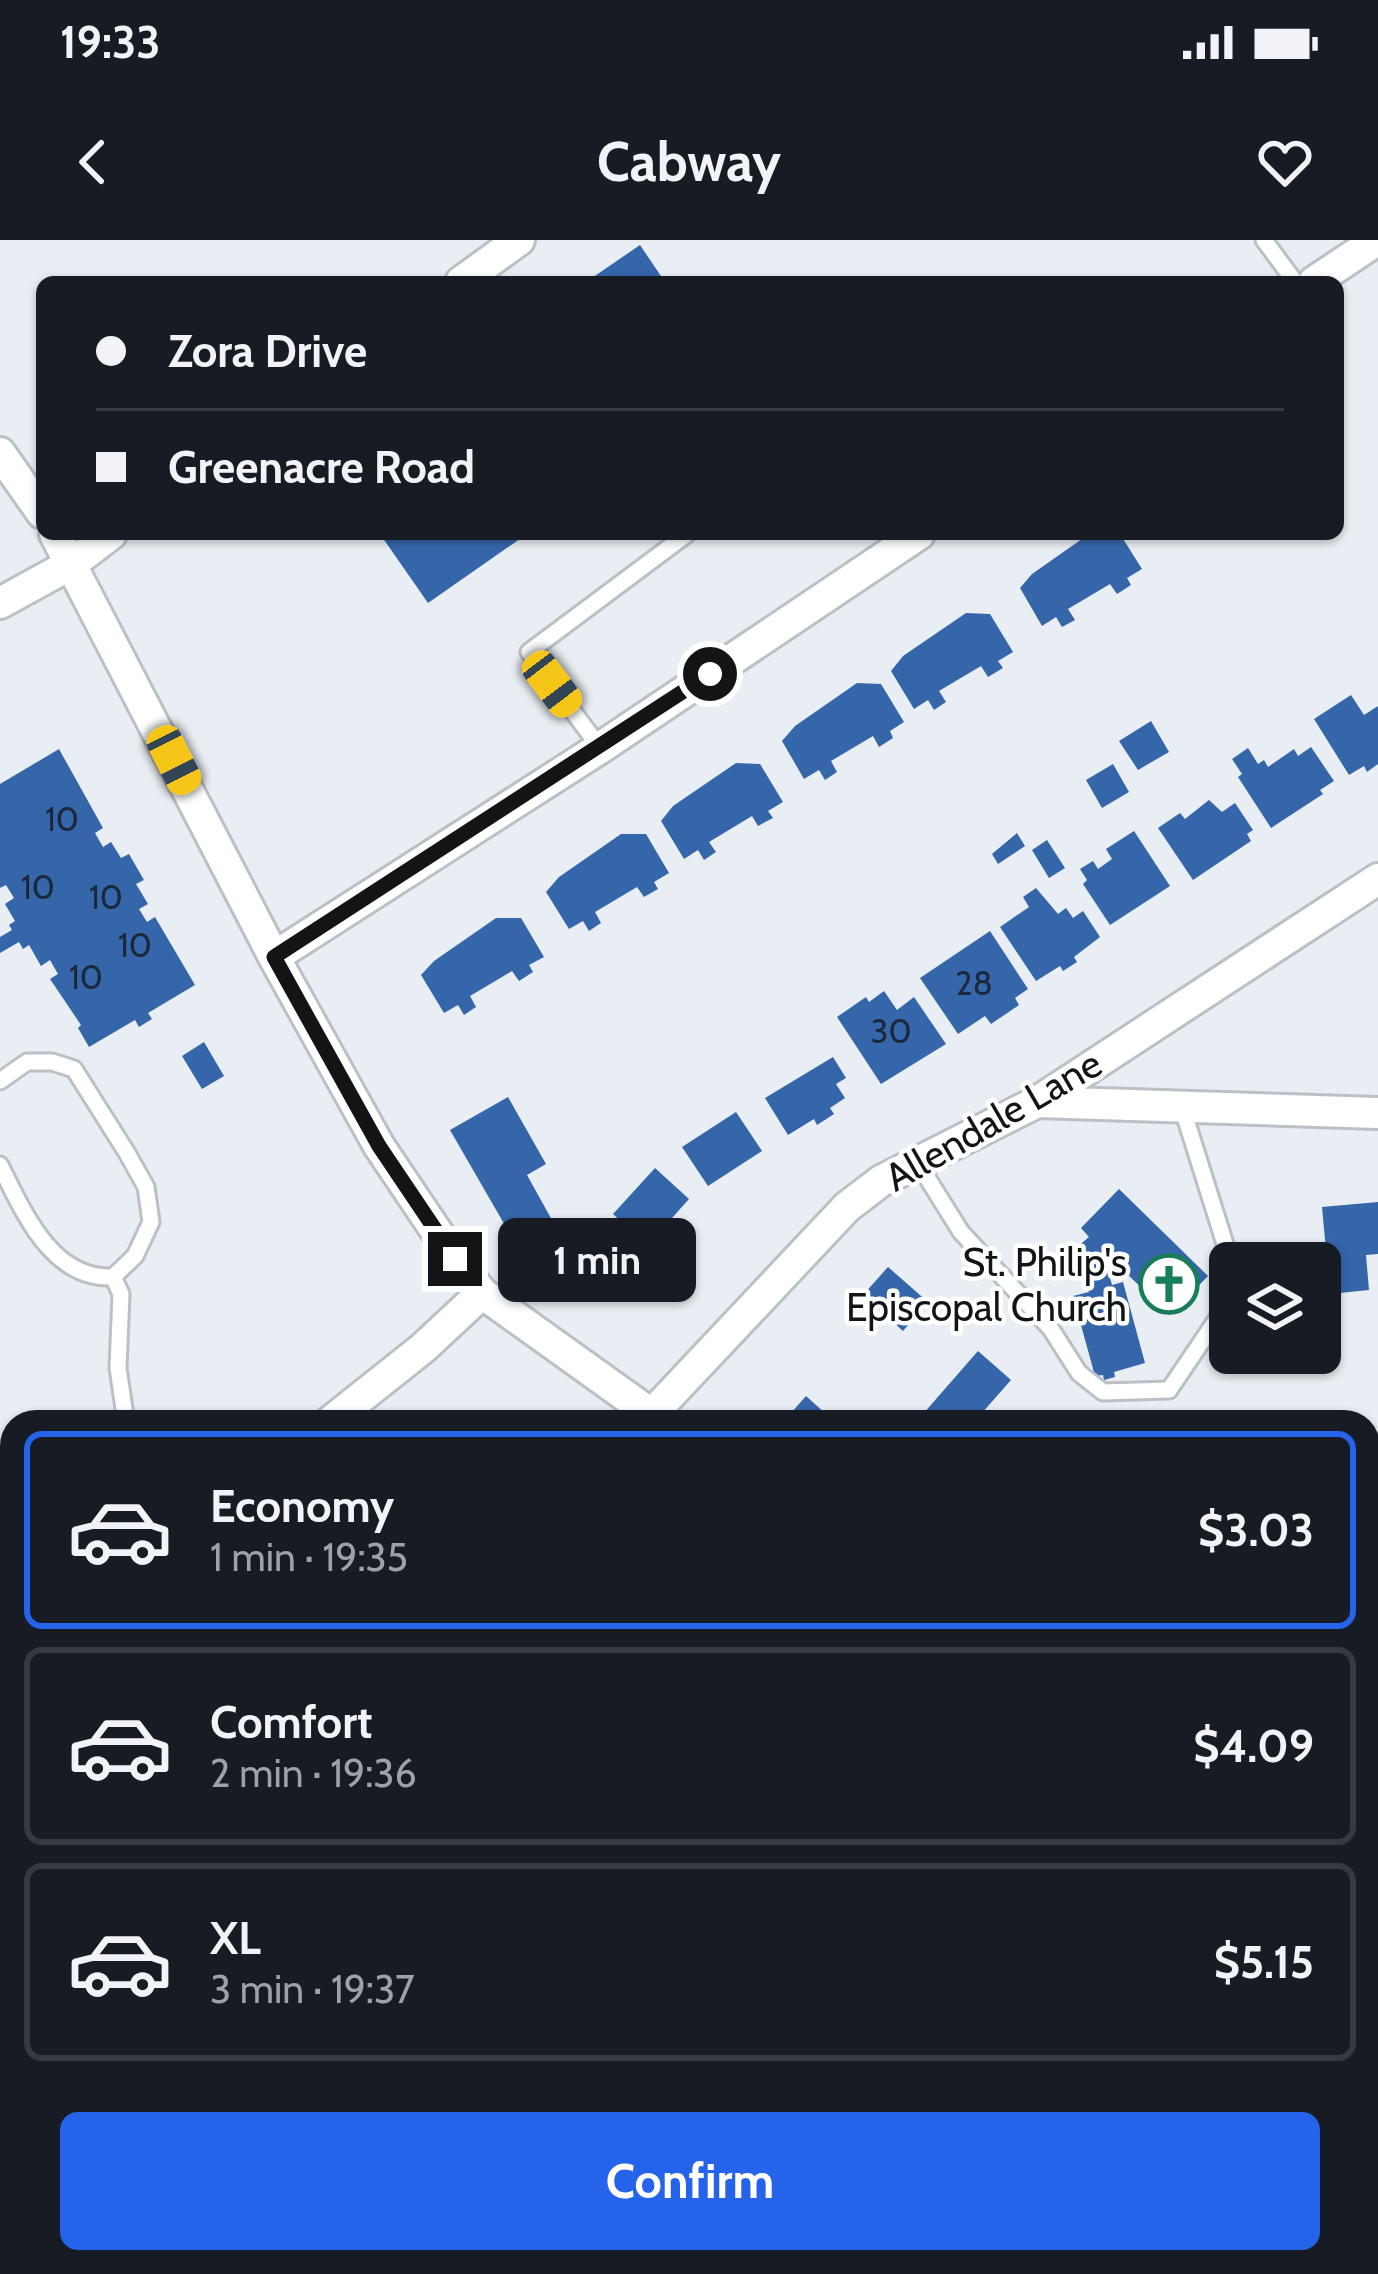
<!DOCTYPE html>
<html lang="en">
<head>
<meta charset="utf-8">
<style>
	:root { --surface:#171b24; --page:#242831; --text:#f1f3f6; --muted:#9ea1a6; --line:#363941; --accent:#2563eb }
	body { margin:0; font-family:Cabin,sans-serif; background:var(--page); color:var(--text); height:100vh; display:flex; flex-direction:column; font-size:45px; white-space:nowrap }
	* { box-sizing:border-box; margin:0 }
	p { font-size:39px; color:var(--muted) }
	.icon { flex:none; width:66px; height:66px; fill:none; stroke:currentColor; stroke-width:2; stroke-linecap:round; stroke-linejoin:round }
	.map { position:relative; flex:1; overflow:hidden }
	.details { position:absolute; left:0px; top:1170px; width:1380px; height:864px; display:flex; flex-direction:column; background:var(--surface); border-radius:36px 36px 0 0; box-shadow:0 3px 9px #0004 }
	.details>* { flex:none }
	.guide { position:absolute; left:36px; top:36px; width:1308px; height:264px; border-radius:18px; box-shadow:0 3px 9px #0004; display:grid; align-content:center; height:264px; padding:0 60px; background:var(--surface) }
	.fabs { position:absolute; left:1209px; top:1002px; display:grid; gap:24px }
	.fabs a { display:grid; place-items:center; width:132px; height:132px; border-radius:18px; background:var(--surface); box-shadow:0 3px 9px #0004; font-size:60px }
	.end { position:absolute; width:54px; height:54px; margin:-27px; border:15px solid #121416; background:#fff; box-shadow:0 0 0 6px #fff }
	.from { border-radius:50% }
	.bubble { position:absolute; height:84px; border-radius:18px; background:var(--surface); box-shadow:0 3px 9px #0004; font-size:39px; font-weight:700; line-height:84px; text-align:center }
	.car { position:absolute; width:36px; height:72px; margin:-36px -18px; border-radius:15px; box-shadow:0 0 9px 3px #0007; background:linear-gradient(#f5c518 24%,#345 0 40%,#f5c518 0 76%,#345 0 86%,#f5c518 0) }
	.guide b { display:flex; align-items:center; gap:42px; height:114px; font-size:45px }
	.guide b+b { border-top:3px solid var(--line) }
	.guide i { width:30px; height:30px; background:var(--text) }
	ul { padding:21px 0 0; list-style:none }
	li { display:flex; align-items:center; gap:36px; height:198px; margin:0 24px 18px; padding:0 36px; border:6px solid var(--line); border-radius:18px }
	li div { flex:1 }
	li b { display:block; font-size:45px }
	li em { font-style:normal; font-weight:700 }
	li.active { border-color:var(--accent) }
	li>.icon { width:108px; height:108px; stroke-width:1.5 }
	.primary-button { display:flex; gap:24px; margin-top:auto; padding:24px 60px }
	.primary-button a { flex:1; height:138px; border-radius:18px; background:var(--accent); color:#fff; font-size:48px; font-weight:700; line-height:138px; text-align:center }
	.status { display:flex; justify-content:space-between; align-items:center; height:84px; padding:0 60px; background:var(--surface); direction:ltr }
	.status svg { height:33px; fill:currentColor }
	header { display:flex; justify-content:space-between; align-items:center; height:156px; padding:0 60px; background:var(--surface); font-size:54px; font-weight:700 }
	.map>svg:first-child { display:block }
	.building { fill:#3566aa }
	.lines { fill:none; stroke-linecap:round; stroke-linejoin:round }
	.service-casing { stroke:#bcc0c6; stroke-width:21 }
	.minor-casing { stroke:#bcc0c6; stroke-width:36 }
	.service { stroke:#fff; stroke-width:15 }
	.minor { stroke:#fff; stroke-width:30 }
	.route { stroke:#121416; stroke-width:15 }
	.labels { text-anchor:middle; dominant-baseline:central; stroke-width:9; stroke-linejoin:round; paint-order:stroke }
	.number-label { font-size:33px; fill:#1b283b }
	.street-label { font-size:39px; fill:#121416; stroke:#fff }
	.poi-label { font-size:39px; fill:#121416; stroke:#fff; text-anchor:end }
</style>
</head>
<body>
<div class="status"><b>19:33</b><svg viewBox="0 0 49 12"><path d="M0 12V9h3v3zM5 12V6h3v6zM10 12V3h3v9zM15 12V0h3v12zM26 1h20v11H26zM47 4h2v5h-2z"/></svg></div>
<header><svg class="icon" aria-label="back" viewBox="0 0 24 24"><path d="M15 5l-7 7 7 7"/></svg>Cabway<svg class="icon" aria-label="heart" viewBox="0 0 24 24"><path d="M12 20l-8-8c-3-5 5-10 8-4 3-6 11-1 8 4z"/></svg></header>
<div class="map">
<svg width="1378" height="2034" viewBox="0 0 1378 2034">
	<rect width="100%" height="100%" fill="#e9eef4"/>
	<path class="building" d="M640,5l25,37h-79l19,-13z
		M380,294h147l-99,69z
		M1089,294h31l22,35 -15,9 4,7 -14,9 -7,-10 -42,25 7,11 -13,7 -6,-10 -14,9 -22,-38 12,-14z
		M966,373l24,1 23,38 -15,9 5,7 -15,9 -7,-11 -42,25 7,11 -12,8 -6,-10 -14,9 -23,-38 12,-15z
		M857,443l24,1 23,38 -14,9 3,7 -14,9 -6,-11 -42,25 6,11 -12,8 -6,-10 -15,9 -22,-38 13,-15z
		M1351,455l13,20 14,-9v58l-11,8 -3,-6 -15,9 -35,-56z
		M1151,481l18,31 -31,18 -19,-29z
		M1311,507l23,34 -14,9 3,4 -52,34 -33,-51 4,-3 -10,-15 16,-11 10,16 6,-4 4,7 26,-18 4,7z
		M59,509l44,79 -8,5 8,14 8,-5 10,16 8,-4 15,26 -8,4 12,20 -9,5 8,13 8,-5 40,68 -47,28 4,6 -13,8 -4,-7 -46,27 -11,-19 3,-3 -31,-46 8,-5 -8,-14 -9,6 -12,-21 -6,4 -4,-7 -19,11v-16l12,-7 -3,-5 6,-4 -10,-17 9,-6 -8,-13 -6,3v-104z
		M736,523l24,1 23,38 -15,9 5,7 -15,8 -6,-10 -43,26 7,10 -12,8 -6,-10 -14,9 -23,-38 12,-15z
		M1113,524l16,28 -27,16 -16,-28z
		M1209,560l13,12 13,-9 18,27 -6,4 4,7 -58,39 -35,-52 22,-15 5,6z
		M1134,591l36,55 -60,39 -27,-41 4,-4 -7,-11 13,-8 5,8 14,-10 -6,-10z
		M1017,593l8,13 -27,18 -6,-10z
		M621,594h25l23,39 -15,9 4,7 -14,8 -7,-10 -42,25 6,11 -12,8 -6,-10 -14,8 -23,-37 13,-15z
		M1047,600l18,28 -16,10 -17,-28z
		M1036,648l22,26 8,-6 7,10 10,-7 17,26 -26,20 3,5 -14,9 -3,-5 -24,15 -36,-54 29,-20 -6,-10z
		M496,678h25l23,39 -15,8 4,7 -14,9 -7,-10 -42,25 6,11 -12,8 -6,-10 -14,8 -23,-38 13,-14z
		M990,691l38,58 -13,9 4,7 -28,19 -6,-8 -27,18 -38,-56z
		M884,751l13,19 17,-13 32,47 -65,40 -44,-67 29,-20 3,5z
		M204,802l20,34 -22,13 -20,-33z
		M833,817l13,21 -10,6 9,14 -15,10 4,6 -17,11 -3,-6 -26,16 -23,-37z
		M508,857l38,67 -19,11 25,45 -38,21 -64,-111z
		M736,872l26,39 -54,35 -26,-39z
		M655,928l34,31 -42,47 -34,-32z
		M1119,949l89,87 -38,39 -67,-64 -4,4 7,8 6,22 11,-3 22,81 -31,9 1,5 -11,3 -1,-5 -8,1 -22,-80 16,-4 -5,-17 -20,-17 25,-21 -8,-9z
		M1378,962v52l-12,1 3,35 -39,4 -8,-87z
		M888,1027l40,35 -25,29 -40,-36z
		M978,1111l33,29 -37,42h-58z
		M806,1156l29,26h-52z
		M1378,1665v35l-10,-10v-14z
		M472,2022h200l-9,12h-224l9,-11 15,11z
		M1161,2022h137l-10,12h-112z"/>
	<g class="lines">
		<g class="service-casing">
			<path id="service" d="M1264,0l31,42
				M600,508l-71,-96 158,-118
				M0,841l27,-19h25l22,7 53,84 19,34 5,35 -16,34 -22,21c-61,3 -89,-64 -113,-112
				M1182,867l49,156
				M918,923l43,69 90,97 28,44 24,19 66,-2 61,-90
				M113,1037l8,17 -3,74 8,54
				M0,1251l4,-3 8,10
				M0,1787l12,-15
				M0,2010l12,-16
				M927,2022l15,12
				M762,2034l10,-12
				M982,2034l10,-12"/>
		</g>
		<g class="minor-casing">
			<path id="minor" d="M461,42l58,-42
				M1314,42l63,-42
				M0,213l42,60
				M55,294l219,423 105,189 76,113 27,34 180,129
				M0,363l73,-40 38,-29
				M274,717l326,-209 319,-214
				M1037,862l341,11
				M653,1173l194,-206 34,-26 156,-79 341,-223
				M330,1182l93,-74 59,-55
				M0,1404l12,-8
				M1368,1842l10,9
				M0,1874l12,10
				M185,2022l14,12
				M874,2034l10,-12"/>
		</g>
		<use href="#service" class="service"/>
		<use href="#minor" class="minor"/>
	</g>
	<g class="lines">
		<path class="route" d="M455,1019l-76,-113 -105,-189 436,-283"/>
	</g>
	<defs>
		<g id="church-ring" transform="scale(3)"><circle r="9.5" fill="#fff" stroke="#177e58" stroke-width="1.5"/><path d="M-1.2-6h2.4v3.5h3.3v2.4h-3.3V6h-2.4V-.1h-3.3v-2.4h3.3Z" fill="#177e58"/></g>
	</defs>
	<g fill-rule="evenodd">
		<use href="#church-ring" x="1169" y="1044"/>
	</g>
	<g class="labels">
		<g class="number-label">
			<text x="62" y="579">10</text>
			<text x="38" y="647">10</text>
			<text x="106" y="657">10</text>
			<text x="135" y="705">10</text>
			<text x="86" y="737">10</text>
			<text x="974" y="743">28</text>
			<text x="891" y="791">30</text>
		</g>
		<g class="street-label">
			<text transform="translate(993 880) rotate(-30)">Allendale Lane</text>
		</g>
		<g class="poi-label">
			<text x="1127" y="1022">St. Philip's<tspan x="1127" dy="45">Episcopal Church</tspan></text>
		</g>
	</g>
</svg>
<div class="fabs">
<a><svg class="icon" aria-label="layers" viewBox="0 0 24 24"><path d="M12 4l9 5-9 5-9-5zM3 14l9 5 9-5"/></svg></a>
</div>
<i class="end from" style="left:710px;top:434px"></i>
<i class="end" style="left:455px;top:1019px"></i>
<div class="bubble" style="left:498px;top:978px;width:198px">1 min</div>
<i class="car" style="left:552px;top:444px;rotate:143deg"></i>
<i class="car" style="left:174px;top:520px;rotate:153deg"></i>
<div class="guide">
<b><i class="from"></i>Zora Drive</b>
<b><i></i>Greenacre Road</b>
</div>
<section class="details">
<ul>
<li class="active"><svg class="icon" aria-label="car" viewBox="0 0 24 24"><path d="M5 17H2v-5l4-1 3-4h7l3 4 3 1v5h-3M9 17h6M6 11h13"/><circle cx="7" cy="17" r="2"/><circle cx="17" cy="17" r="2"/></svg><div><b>Economy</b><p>1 min · 19:35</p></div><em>$3.03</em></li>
<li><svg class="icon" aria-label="car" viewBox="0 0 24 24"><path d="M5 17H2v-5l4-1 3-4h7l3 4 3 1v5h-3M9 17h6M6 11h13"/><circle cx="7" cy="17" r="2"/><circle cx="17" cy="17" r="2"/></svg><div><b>Comfort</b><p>2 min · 19:36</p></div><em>$4.09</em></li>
<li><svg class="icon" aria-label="car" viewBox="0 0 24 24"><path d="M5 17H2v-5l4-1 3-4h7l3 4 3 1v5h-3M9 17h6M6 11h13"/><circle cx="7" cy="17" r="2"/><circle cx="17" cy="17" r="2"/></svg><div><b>XL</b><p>3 min · 19:37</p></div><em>$5.15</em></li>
</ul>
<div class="primary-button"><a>Confirm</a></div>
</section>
</div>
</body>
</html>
